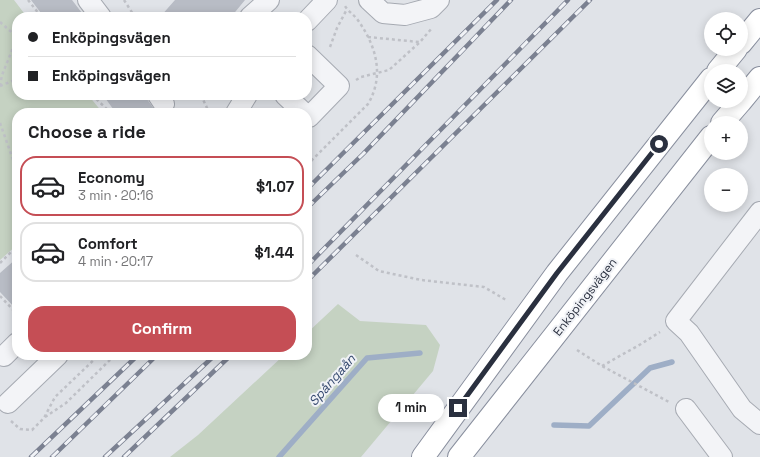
<!DOCTYPE html>
<html lang="en">
<head>
<meta charset="utf-8">
<style>
	:root { --surface:#fff; --page:#f6f6f6; --text:#202124; --muted:#757577; --line:#e0e0e0; --accent:#c54e55 }
	body { margin:0; font-family:"Space Grotesk",sans-serif; background:var(--page); color:var(--text); height:100vh; display:flex; flex-direction:column; font-size:15px; white-space:nowrap }
	* { box-sizing:border-box; margin:0 }
	p { font-size:13px; color:var(--muted) }
	.icon { flex:none; width:22px; height:22px; fill:none; stroke:currentColor; stroke-width:2; stroke-linecap:round; stroke-linejoin:round }
	.map { position:relative; flex:1; overflow:hidden }
	.panel { position:absolute; left:12px; top:108px; width:300px; height:252px; display:flex; flex-direction:column; background:var(--surface); border-radius:16px; box-shadow:0 2px 10px #0003 }
	.panel>* { flex:none }
	.hud { position:absolute; left:12px; top:12px; width:300px; height:88px; border-radius:16px; box-shadow:0 2px 10px #0003; display:grid; align-content:center; height:88px; padding:0 16px; background:var(--surface) }
	.fabs { position:absolute; left:704px; top:12px; display:grid; gap:8px }
	.fabs a { display:grid; place-items:center; width:44px; height:44px; border-radius:50%; background:var(--surface); box-shadow:0 2px 10px #0003; font-size:20px }
	.end { position:absolute; width:18px; height:18px; margin:-9px; border:5px solid #2a303f; background:#fff; box-shadow:0 0 0 2px #fff }
	.from { border-radius:50% }
	.bubble { position:absolute; height:28px; border-radius:14px; background:var(--surface); box-shadow:0 2px 10px #0003; font-size:13px; font-weight:800; line-height:28px; text-align:center }
	.hud b { display:flex; align-items:center; gap:14px; height:38px; font-size:15px }
	.hud b+b { border-top:1px solid var(--line) }
	.hud i { width:10px; height:10px; background:var(--text) }
	ul { padding:0; list-style:none }
	li { display:flex; align-items:center; gap:12px; height:60px; margin:0 8px 6px; padding:0 8px; border:2px solid var(--line); border-radius:16px }
	li div { flex:1 }
	li b { display:block; font-size:15px }
	li em { font-style:normal; font-weight:800 }
	li.selected { border-color:var(--accent) }
	li>.icon { width:36px; height:36px; stroke-width:1.5 }
	h2 { padding:0 16px; font-size:18px; line-height:48px }
	.primary-button { display:flex; gap:8px; margin-top:auto; padding:8px 16px }
	.primary-button a { flex:1; height:46px; border-radius:16px; background:var(--accent); color:#fff; font-size:16px; font-weight:800; line-height:46px; text-align:center }
	.map>svg:first-child { display:block }
	.green { fill:#c5d2c2 }
	.lines { fill:none; stroke-linecap:round; stroke-linejoin:round }
	.stream { stroke:#9eaec6; stroke-width:5.5 }
	.building { fill:#b8bcc5 }
	.minor-casing { stroke:#a6aab2; stroke-width:22 }
	.highway-casing { stroke:#898f9e; stroke-width:24 }
	.path { stroke:#bfc1c7; stroke-width:2.5; stroke-dasharray:3 3; stroke-linecap:butt }
	.minor { stroke:#f3f4f7; stroke-width:20 }
	.highway { stroke:#fff; stroke-width:22 }
	.rail-casing { stroke:#7b8191; stroke-width:4.5 }
	.rail { stroke:#f0f2f6; stroke-width:3; stroke-dasharray:9; stroke-linecap:butt }
	.route { stroke:#2a303f; stroke-width:5 }
	.labels { text-anchor:middle; dominant-baseline:central; stroke-width:4; stroke-linejoin:round; paint-order:stroke }
	.street-label { font-size:12px; fill:#2a303f; stroke:#f0f2f6 }
	.water-label { font-size:13px; font-style:italic; fill:#374b70; stroke:#f0f2f6 }
</style>
</head>
<body>
<div class="map">
<svg width="760" height="457" viewBox="0 0 760 457">
	<rect width="100%" height="100%" fill="#e0e3e8"/>
	<path class="green" d="M0,0h14l13,17h-10v78h71l15,18h-86v132l-17,15z
		M338,304l22,17 66,4 14,20 -7,26 -72,86h-191l28,-22 86,-80h23v-22z"/>
	<g class="lines">
		<path class="stream" d="M554,425l35,1 61,-58 22,-6
			M279,457l88,-99 53,-5"/>
	</g>
	<path class="building" d="M31,0h41l13,17h-41z
		M175,0h70l-14,17h-71z
		M103,95h41l13,18h-41z
		M17,258v52l-17,-18v-19z"/>
	<g class="lines">
		<g class="minor-casing">
			<path id="minor" d="M88,0l13,17
				M369,0l14,13 22,2 26,-7 8,-8
				M250,17l19,-17
				M307,21l20,-21
				M307,55l32,31 -30,31 -2,-1
				M158,95l6,9
				M285,95l19,18
				M236,113l11,-18
				M760,212l-84,109 13,12 53,76 18,15
				M4,356l13,-13
				M8,403l50,-48
				M686,409l36,48"/>
		</g>
		<g class="highway-casing">
			<path id="highway" d="M741,43l19,-23
				M718,71l18,-22
				M741,101l19,-23
				M722,123l19,-22
				M423,457l134,-184 154,-194
				M459,457l252,-320"/>
		</g>
		<path class="path" d="M28,0l12,15 -2,2
			M124,0l11,17
			M0,22l17,15
			M368,37l51,5
			M330,47l7,-19 10,-19
			M356,80l5,-3 28,-7 31,-28 12,-14
			M0,86l2,-11 15,-37
			M0,86l17,-7
			M92,95l19,18
			M201,95l6,13 5,5
			M0,123l17,48
			M307,165l61,-61c17,-29 8,-59 -11,-85 -4,-5 -9,-8 -12,-13
			M356,255l23,16 42,9 63,7 22,13
			M0,263l17,-17
			M0,296l17,18
			M577,350l25,16 67,36
			M602,366l39,-22 19,-12
			M45,417l21,-14 49,-48
			M11,421l9,8 12,1 12,-12 11,-21 44,-42"/>
		<use href="#minor" class="minor"/>
		<use href="#highway" class="highway"/>
		<g class="rail-casing">
			<path id="rail" d="M307,189l190,-189
				M307,208l56,-54 148,-154
				M307,266l261,-266
				M307,281l283,-281
				M31,457l107,-102
				M52,457l105,-102
				M105,457l110,-102
				M124,457l107,-102"/>
		</g>
		<use href="#rail" class="rail"/>
	</g>
	<g class="lines">
		<path class="route" d="M458,408l99,-135 102,-129"/>
	</g>
	<g class="labels">
		<g class="street-label">
			<text transform="translate(585 297) rotate(-52)">Enköpingsvägen</text>
		</g>
		<g class="water-label">
			<text transform="translate(332 380) rotate(-49)">Spångaån</text>
		</g>
	</g>
</svg>
<div class="fabs">
<a><svg class="icon" aria-label="locate" viewBox="0 0 24 24"><circle cx="12" cy="12" r="6"/><path d="M12 2v4M12 18v4M2 12h4M18 12h4"/></svg></a>
<a><svg class="icon" aria-label="layers" viewBox="0 0 24 24"><path d="M12 4l9 5-9 5-9-5zM3 14l9 5 9-5"/></svg></a>
<a>+</a>
<a>−</a>
</div>
<i class="end from" style="left:659px;top:144px"></i>
<i class="end" style="left:458px;top:408px"></i>
<div class="bubble" style="left:378px;top:394px;width:66px">1 min</div>
<div class="hud">
<b><i class="from"></i>Enköpingsvägen</b>
<b><i></i>Enköpingsvägen</b>
</div>
<section class="panel">
<h2>Choose a ride</h2>
<ul>
<li class="selected"><svg class="icon" aria-label="car" viewBox="0 0 24 24"><path d="M5 17H2v-5l4-1 3-4h7l3 4 3 1v5h-3M9 17h6M6 11h13"/><circle cx="7" cy="17" r="2"/><circle cx="17" cy="17" r="2"/></svg><div><b>Economy</b><p>3 min · 20:16</p></div><em>$1.07</em></li>
<li><svg class="icon" aria-label="car" viewBox="0 0 24 24"><path d="M5 17H2v-5l4-1 3-4h7l3 4 3 1v5h-3M9 17h6M6 11h13"/><circle cx="7" cy="17" r="2"/><circle cx="17" cy="17" r="2"/></svg><div><b>Comfort</b><p>4 min · 20:17</p></div><em>$1.44</em></li>
</ul>
<div class="primary-button"><a>Confirm</a></div>
</section>
</div>
</body>
</html>
